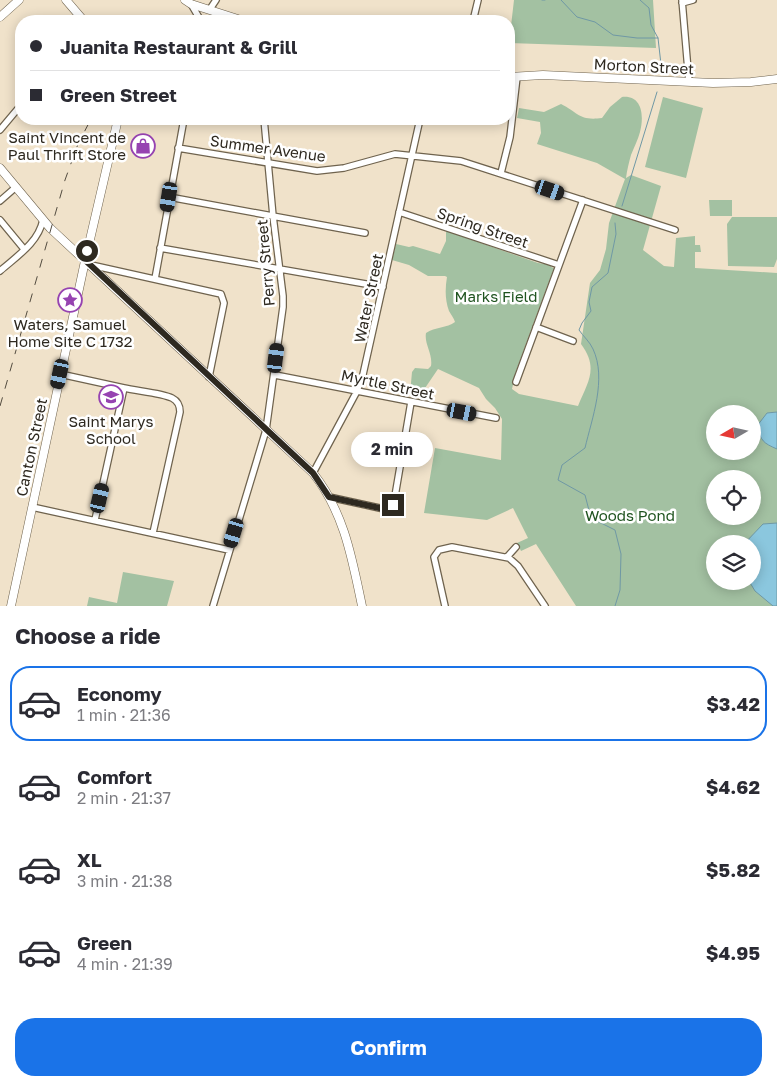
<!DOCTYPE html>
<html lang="en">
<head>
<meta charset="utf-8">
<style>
	:root { --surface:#fff; --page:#f7f7f7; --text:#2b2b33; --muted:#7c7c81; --line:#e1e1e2; --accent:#1a73e8 }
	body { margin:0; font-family:"Golos Text",sans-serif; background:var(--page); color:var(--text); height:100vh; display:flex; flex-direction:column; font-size:19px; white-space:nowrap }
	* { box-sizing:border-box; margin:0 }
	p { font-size:16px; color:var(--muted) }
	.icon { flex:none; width:28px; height:28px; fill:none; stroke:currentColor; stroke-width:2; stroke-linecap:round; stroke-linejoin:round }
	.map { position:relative; height:606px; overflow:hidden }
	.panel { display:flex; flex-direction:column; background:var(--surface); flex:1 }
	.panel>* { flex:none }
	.top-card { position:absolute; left:15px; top:15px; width:500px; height:110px; border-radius:20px; box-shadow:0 2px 12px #0003; display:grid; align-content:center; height:110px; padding:0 15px; background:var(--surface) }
	.needle { width:32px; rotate:261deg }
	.controls { position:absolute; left:706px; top:405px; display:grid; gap:10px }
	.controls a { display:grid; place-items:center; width:55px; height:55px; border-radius:50%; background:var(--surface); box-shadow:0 2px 12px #0003; font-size:25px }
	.end { position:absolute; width:22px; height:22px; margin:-11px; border:6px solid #2e2920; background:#fff; box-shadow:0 0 0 2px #fff }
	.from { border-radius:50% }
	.bubble { position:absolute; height:35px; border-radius:18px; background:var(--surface); box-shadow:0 2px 12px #0003; font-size:16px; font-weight:700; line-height:35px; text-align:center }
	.car { position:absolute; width:15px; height:30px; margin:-15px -8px; border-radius:6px; box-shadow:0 0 4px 1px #0007; background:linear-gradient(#222 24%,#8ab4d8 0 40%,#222 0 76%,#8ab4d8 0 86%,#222 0) }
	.top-card b { display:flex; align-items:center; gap:18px; height:48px; font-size:19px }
	.top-card b+b { border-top:1px solid var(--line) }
	.top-card i { width:12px; height:12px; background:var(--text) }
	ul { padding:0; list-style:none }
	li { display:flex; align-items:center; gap:15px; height:75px; margin:0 10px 8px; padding:0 5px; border:2px solid transparent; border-radius:20px }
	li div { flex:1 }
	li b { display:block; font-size:19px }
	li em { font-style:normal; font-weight:700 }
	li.active { border-color:var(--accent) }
	li>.icon { width:45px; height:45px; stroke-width:1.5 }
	h2 { padding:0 15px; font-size:22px; line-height:60px }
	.cta { display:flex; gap:10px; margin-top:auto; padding:10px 15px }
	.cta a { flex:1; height:58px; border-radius:20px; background:var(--accent); color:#fff; font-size:20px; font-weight:700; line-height:58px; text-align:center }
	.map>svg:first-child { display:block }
	.green { fill:#a3c1a2; fill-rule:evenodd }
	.water { fill:#8bc7de; stroke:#6f98a5 }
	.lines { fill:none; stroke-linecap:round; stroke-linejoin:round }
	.stream { stroke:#6f98a5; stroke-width:1 }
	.street-casing { stroke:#6f634e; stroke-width:8 }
	.secondary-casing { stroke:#6f634e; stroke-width:9 }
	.street { stroke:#fff; stroke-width:5.5 }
	.secondary { stroke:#fff; stroke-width:8 }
	.rail { stroke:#534c40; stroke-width:1; stroke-dasharray:9 9; stroke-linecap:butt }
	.route { stroke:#2e2920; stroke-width:6 }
	.labels { text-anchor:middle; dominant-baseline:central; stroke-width:5; stroke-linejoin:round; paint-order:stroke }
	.street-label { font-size:15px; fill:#2e2920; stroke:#fff }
	.poi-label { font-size:15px; fill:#2e2920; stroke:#fff }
	.park-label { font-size:15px; fill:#205420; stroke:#fff }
</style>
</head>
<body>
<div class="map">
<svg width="777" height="606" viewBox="0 0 777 606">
	<rect width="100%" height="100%" fill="#f0e2ca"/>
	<path class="green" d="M514,0h139l3,48 -147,-5z
		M622,97c21,-2 22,20 18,35 -2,8 -6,15 -9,23 -2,7 -4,15 -5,23l5,-3 30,11 -18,64 21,16 10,1 2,-29 19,-2v9h5l1,7h-6v16l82,5v333h-201l-40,-62 -15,7 -4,-8 11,-5 -15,-30 -26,12 -63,-7 11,-65 66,12 1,-41 -7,-11 -9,-9 -7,-11 -41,-19 -17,25c-4,4 -7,4 -11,0l2,-22 3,-4 13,1 3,-3c2,-12 -7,-22 -5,-33 9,-6 21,-5 29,-11 -1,-4 -4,-7 -6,-11 -4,-11 -4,-22 -2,-34l-2,-1h-17l-19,-11 -17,-5 4,-16 13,3 4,-1 27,8 6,-13v-9h4l88,31 14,2 -1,2 3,1 -38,103 -4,18 7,5 59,12c10,-24 21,-38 3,-62l9,-61 10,-13 6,-21 3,-26 16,-44 -28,-16 -60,-19 4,-11 -1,-11 -23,-4 2,-10 25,4 17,-8c18,9 18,17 41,14l8,-11zM715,414h37v37h-37zM715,479h37v37h-37zM715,544h37v37h-37z
		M663,97l40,11 -17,70 -41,-11z
		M709,200h23v16h-22z
		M732,217h45v42l-3,8 -46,-1 -1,-42z
		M123,572l51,9 -7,25h-80l2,-9 28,6z"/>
	<path class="water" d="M777,412v37c-14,-6 -16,-8 -20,-23l10,-13z
		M777,523v83h-4l-18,-15 -6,-10h3v-37h-8l19,-20z"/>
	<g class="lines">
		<path class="stream" d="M542,0h3
			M561,0l16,17 18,5 18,13 24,3h21
			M640,0l9,8 2,17 7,13 4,35
			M622,206l35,-114
			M615,223l1,11 -8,39 -16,14 -3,15 2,9 -9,12 -3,7c4,6 11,12 14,19 14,30 -1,69 -8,99l-23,17 -4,15 27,15 6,23 24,12 6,24 -1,36 -5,16"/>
		<g class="street-casing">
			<path id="street" d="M682,0l7,82
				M682,3l11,-3
				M191,4l10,17
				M210,9l6,-9
				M473,21l5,-21
				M0,130l21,-25
				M178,148l139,23 27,-3 51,-14 66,7 214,69
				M501,173l9,-36 7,-60
				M169,197l196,36
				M0,201l16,-14
				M399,212l160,53
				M0,220l24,29
				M160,248l223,39
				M91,265l130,29 3,9 -15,74
				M0,271c17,-15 38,-28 43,-51
				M155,279l29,-160
				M536,327l37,14
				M60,374l64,14 -29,132
				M275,375l221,43
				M516,382l67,-182
				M124,388c13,3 38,5 48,10 6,3 8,8 8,14l-27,121
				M313,473l43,-80 6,-14 58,-260
				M329,497l55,12 7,-1 3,-6 17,-100
				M32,507l197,43
				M507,557l9,-10
				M213,606l53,-176 17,-123v-11l-10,-80 -9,-97
				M445,606l-11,-49 5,-7 13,-3 57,11 9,8 27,40"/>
		</g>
		<g class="secondary-casing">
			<path id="secondary" d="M66,0l18,21
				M185,0l6,4 53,17
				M0,17l19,-17
				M509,77l34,-2 170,8 38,-1 26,-3
				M0,168l50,60 263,245c31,39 39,85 49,133
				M11,606l74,-345 33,-142"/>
		</g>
		<use href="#street" class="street"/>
		<use href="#secondary" class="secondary"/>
		<path class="rail" d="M0,406l65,-226 13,-36 13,-25"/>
	</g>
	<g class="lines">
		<path class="route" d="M87,251l-2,9 228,213 16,24 55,12 7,-1 2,-3"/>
	</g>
	<defs>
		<g id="shop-ring" transform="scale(1.25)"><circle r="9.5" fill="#fff" stroke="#9643b1" stroke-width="1.5"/><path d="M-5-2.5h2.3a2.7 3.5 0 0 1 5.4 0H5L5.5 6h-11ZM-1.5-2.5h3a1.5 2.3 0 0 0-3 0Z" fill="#9643b1"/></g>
		<g id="sight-ring" transform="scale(1.25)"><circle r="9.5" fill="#fff" stroke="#9643b1" stroke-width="1.5"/><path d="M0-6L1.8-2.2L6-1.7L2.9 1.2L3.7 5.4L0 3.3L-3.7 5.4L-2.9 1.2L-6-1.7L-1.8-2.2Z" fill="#9643b1"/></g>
		<g id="school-ring" transform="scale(1.25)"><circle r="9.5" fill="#fff" stroke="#9643b1" stroke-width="1.5"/><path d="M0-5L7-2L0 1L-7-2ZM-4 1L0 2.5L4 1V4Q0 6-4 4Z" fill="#9643b1"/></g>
	</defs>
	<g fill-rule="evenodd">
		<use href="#shop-ring" x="143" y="146"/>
		<use href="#sight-ring" x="70" y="300"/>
		<use href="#school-ring" x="111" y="397"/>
	</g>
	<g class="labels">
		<g class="street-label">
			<text transform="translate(644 66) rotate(3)">Morton Street</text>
			<text transform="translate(268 148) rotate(8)">Summer Avenue</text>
			<text transform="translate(483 227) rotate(19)">Spring Street</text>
			<text transform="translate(265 263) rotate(-95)">Perry Street</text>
			<text transform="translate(368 298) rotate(-78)">Water Street</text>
			<text transform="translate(388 384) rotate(12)">Myrtle Street</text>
			<text transform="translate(31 447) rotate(-78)">Canton Street</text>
		</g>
		<g class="poi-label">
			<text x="126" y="137" text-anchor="end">Saint Vincent de<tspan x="126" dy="17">Paul Thrift Store</tspan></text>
			<text x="70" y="324">Waters, Samuel<tspan x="70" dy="17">Home Site C 1732</tspan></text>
			<text x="111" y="421">Saint Marys<tspan x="111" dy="17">School</tspan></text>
		</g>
		<g class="park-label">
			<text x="496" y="296">Marks Field</text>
			<text x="630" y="515">Woods Pond</text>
		</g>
	</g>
</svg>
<div class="controls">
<a><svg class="needle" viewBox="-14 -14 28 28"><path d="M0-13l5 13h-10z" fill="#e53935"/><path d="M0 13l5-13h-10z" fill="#7c7c81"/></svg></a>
<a><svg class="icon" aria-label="locate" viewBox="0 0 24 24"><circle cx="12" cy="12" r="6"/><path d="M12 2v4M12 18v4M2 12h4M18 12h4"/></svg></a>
<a><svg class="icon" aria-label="layers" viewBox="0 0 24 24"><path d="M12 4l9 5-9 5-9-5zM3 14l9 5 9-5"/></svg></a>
</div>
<i class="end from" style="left:87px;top:251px"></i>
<i class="end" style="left:393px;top:505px"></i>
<div class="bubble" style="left:351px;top:432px;width:82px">2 min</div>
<i class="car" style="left:550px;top:190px;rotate:109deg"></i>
<i class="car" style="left:169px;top:197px;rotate:189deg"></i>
<i class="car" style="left:276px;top:358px;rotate:7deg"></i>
<i class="car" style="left:60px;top:374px;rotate:192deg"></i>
<i class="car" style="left:462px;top:412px;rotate:101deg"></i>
<i class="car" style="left:100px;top:498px;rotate:13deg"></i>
<i class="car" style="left:234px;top:533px;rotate:197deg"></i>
<div class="top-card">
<b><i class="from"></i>Juanita Restaurant &amp; Grill</b>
<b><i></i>Green Street</b>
</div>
</div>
<section class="panel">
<h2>Choose a ride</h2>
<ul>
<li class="active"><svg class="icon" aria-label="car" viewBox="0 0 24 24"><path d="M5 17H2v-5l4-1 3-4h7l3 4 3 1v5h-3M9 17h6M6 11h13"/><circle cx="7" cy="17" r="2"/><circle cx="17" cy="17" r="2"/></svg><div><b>Economy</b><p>1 min · 21:36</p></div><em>$3.42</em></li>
<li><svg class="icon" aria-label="car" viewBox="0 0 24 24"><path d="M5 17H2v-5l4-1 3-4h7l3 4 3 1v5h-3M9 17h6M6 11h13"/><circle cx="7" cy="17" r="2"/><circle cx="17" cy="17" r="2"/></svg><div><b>Comfort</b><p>2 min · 21:37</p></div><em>$4.62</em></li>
<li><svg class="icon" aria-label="car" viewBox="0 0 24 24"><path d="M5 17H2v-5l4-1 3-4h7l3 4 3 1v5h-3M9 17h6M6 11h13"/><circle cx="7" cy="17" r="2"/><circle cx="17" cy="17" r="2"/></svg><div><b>XL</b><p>3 min · 21:38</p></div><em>$5.82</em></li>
<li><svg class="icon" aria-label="car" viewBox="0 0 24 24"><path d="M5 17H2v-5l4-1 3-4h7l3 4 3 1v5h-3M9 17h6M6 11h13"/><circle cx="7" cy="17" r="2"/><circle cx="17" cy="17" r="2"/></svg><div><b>Green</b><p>4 min · 21:39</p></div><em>$4.95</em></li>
</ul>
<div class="cta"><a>Confirm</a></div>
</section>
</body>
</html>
